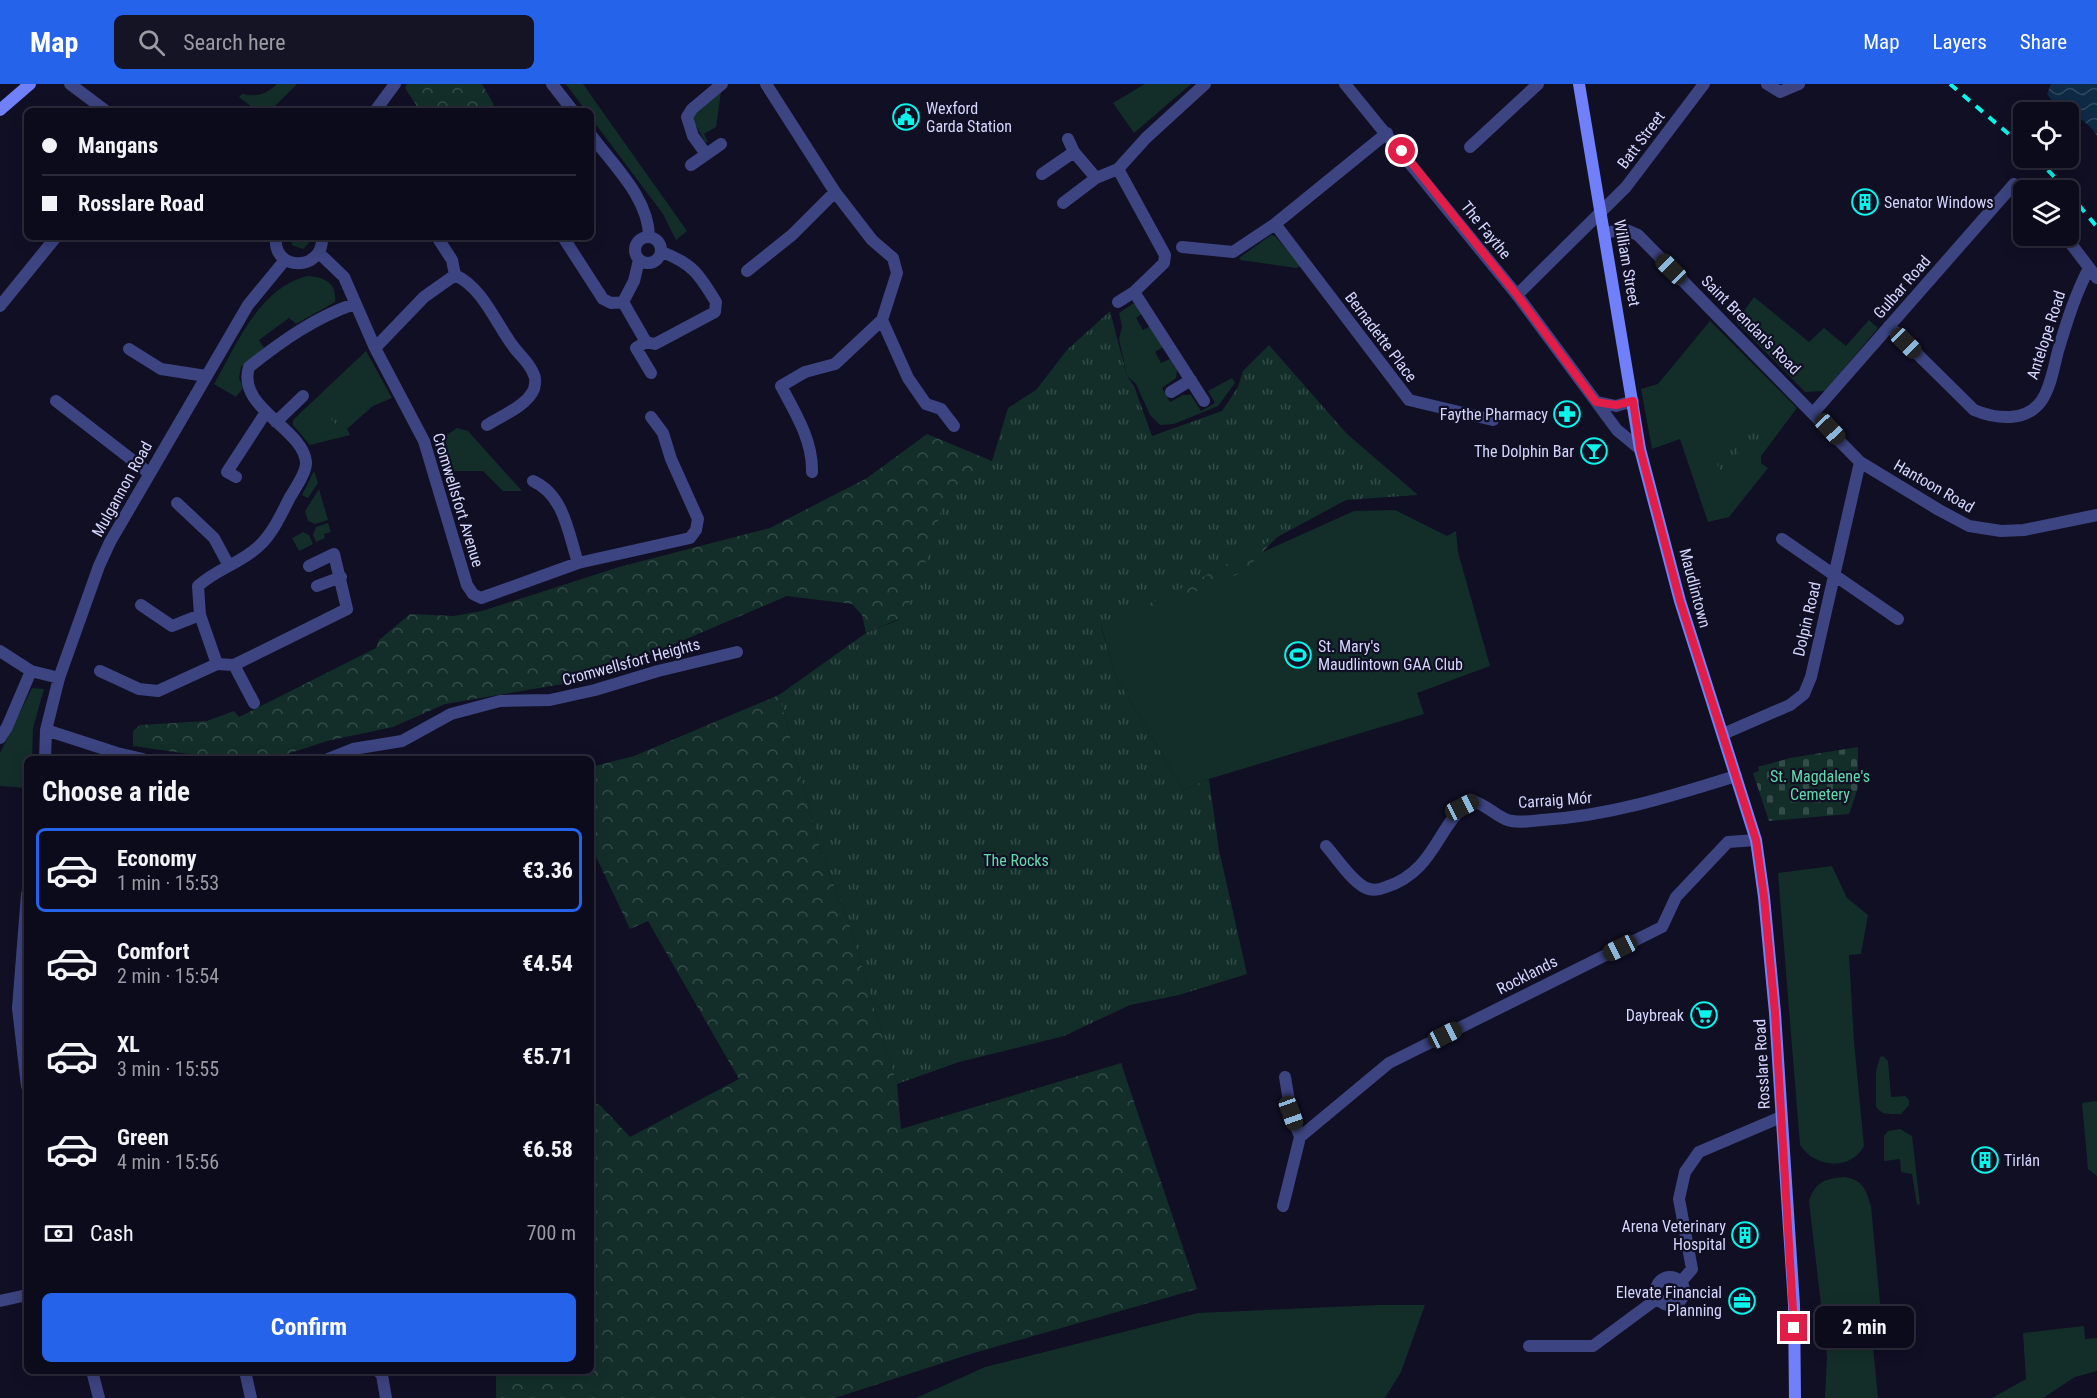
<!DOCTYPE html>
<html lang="en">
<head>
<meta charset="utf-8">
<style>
	:root { --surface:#0c0b1b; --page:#151424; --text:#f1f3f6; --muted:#9a9ba3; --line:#2c2b3a; --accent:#2563eb }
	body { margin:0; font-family:"Roboto Condensed",sans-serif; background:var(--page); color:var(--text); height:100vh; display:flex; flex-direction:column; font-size:22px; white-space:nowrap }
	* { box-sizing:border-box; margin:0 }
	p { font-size:20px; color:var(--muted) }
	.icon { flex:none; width:33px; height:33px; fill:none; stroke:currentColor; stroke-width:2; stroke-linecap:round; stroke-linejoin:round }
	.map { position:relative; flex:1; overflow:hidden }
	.drawer { position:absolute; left:24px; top:672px; width:570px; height:618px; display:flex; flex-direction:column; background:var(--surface); border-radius:9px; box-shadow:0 3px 15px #0003,0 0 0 2px var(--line) }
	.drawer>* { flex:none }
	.hud { position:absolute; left:24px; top:24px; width:570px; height:132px; border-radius:9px; box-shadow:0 3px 15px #0003,0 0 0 2px var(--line); display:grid; align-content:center; height:132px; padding:0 18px; background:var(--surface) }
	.buttons { position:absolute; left:2013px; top:18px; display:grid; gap:12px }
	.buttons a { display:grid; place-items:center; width:66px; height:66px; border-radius:9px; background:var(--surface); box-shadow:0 3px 15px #0003,0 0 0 2px var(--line); font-size:30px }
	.end { position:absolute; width:27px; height:27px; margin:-14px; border:8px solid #e11d48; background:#fff; box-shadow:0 0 0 3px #fff }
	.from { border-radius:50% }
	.bubble { position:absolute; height:42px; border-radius:9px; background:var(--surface); box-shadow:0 3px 15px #0003,0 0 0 2px var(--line); font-size:20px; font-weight:700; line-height:42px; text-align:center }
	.car { position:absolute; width:18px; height:36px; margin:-18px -9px; border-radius:8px; box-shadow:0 0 4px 2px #0007; background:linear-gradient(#222 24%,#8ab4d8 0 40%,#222 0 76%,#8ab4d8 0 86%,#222 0) }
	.hud b { display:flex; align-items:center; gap:21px; height:57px; font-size:22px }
	.hud b+b { border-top:2px solid var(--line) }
	.hud i { width:15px; height:15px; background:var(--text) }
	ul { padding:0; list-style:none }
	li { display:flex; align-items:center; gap:18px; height:84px; margin:0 12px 9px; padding:0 6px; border:3px solid transparent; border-radius:9px }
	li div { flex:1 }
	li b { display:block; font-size:22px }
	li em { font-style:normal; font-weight:700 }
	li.on { border-color:var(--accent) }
	li>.icon { width:54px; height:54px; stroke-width:1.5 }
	h2 { padding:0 18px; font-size:27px; line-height:72px }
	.pay { display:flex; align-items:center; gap:15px; height:66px; padding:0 18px; font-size:22px }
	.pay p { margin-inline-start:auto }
	.primary-button { display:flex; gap:12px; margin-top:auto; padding:12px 18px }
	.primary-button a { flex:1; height:69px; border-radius:9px; background:var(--accent); color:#fff; font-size:24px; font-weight:700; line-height:69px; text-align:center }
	header { display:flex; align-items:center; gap:36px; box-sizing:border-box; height:84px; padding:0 30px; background:var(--accent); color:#fff }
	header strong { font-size:28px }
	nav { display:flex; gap:33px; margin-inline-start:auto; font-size:21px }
	.search { width:420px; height:54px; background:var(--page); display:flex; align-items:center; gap:15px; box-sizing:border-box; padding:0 21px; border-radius:9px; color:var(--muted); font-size:22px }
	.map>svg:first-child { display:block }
	.green { fill:#132e29 }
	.forest { fill:url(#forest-crowns) }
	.cemetery { fill:url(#cemetery-stones) }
	.park { fill:url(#park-tufts) }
	.water { fill:url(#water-waves) }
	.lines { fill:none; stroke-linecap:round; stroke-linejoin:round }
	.minor { stroke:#3c4481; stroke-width:12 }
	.tertiary { stroke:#3c4481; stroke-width:12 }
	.secondary { stroke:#6f80fa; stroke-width:12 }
	.rail { stroke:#09f5ea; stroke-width:4; stroke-dasharray:9 8; stroke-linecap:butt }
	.route { stroke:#e11d48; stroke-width:8 }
	.labels { text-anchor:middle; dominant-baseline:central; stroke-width:4.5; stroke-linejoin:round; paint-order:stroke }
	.poi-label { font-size:16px; fill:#d4d6fd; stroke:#100f24; text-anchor:end }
	.street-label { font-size:16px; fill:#d4d6fd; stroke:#100f24 }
	.park-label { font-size:16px; fill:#62dbab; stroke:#100f24 }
</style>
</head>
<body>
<header>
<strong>Map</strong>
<div class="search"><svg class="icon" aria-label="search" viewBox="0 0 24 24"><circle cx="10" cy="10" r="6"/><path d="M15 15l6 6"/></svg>Search here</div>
<nav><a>Map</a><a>Layers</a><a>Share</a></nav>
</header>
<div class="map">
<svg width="2097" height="1314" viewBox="0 0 2097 1314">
	<defs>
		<pattern id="forest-crowns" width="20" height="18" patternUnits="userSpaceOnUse" patternTransform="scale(1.5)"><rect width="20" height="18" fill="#132e29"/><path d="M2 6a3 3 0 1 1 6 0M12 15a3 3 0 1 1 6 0" fill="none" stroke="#344c49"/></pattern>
		<pattern id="cemetery-stones" width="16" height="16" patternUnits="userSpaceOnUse" patternTransform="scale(1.5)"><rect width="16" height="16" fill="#132e29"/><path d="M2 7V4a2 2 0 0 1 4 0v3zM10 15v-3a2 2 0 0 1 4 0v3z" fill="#344c49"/></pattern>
		<pattern id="park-tufts" width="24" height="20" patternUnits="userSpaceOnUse" patternTransform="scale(1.5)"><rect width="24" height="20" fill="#132e29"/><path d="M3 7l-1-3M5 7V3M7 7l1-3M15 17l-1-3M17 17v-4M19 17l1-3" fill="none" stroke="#344c49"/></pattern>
		<pattern id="water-waves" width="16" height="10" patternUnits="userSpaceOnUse" patternTransform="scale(1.5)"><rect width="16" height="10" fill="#0e2a45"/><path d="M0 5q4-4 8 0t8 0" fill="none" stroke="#304861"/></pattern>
	</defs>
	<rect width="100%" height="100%" fill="#100f24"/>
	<path class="green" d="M277,0h20l-27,27h-13l-18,-14 3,-3c15,3 23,1 35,-10z
		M566,0h17l104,147 -11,9 -13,-26 -72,-96v-7h-5z
		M1145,0h46l-57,49 -21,-30z
		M721,8l-5,35 -12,7 4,8h-3l-12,-22 2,-6z
		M1271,151l4,1 26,30 -5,2 -55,-8 -2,-2z
		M291,153h17l1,6 -6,6 -11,-4z
		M307,192c18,1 30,7 28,26l-39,22 -7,-6 -30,22 5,8 -23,19 -2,11 4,10 -7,9 -22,-13c23,-40 44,-95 93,-108z
		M1754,213l55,45 15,-14 22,18 23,-26 9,8 -53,63 -20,1 -69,-70z
		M1134,219l9,10 -7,5 7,12 7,-4 13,21 -8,5 6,11 9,-4 7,12 -1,7 -14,10 8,14 13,-7h8l10,16 14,-8 -7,-12 24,-13 3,5 -17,23 -44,18 -14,1 -10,-10 -14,-31 -9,-8 -8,-37 3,-12 -3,-14z
		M1710,237l87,87 -36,48v7l7,5 -39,49 -21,5 -28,-83 -28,10 -11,-60 17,-5z
		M366,267l26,47 -19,8 -26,23 3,6 -40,10 -17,-20v-5z
		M457,344l11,3 54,60h-19l-20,-20h-41l-8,-27z
		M314,387l4,12 -10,15 -6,-3z
		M319,405l9,31 -13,4 -7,-3 -3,-10z
		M1395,426l52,26 9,-5 2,21 32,114 -73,27 7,21 -215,65 -26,11 -68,-115 -14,-50 253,-114z
		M328,439l3,9 -7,2 1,4 -9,4 -3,-7 3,-8z
		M303,448l6,3 4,9 -14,7 -7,-13z
		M32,604l12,1 -11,39 -1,31h-5v29l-27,-2v-33z
		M1832,782l15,32 21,17 -7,39 -12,1 5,87 10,104c-13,25 -49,22 -64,-1l-22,-272z
		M1883,972l5,5 3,36 14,-1 4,4v5l-8,9c-10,0 -20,2 -25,-8v-35l4,-14z
		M2097,1017v75l-9,-7 -6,-66z
		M1900,1045l12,7 8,68 -3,1 -5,-31 -11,-2 -1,-13 -16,2v-25l4,-5z
		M1845,1093c18,3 21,13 26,29l11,119 8,12 8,3v3l-25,3 5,52h-53l2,-41 -18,-156c6,-19 17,-23 36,-24z
		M1378,1221h47l-24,67 -16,26h-469l69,-31 213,-54z
		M2084,1242l1,13 12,-1v33l-22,6 -32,21h-51l34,-19 -3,-46z"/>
	<path class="forest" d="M407,0h75l12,21 -8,6h-66l-15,-23z
		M927,350l65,27 -89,156 -37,16 -4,-18 -10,-11 -65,-8 -194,83 -148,25 -52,23 -66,14 -55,18h-49l-90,-13v-15l7,-6 67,-4 27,-10 5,6 137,-69 3,-8 31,-26 43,2 29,-5 137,-44 151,-39 97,-50z
		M1288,442l-45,46 -99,41 -1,-12z
		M779,611l43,160 27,68 48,161 4,45 220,-66 76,226 -230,66 -132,43h-339v-27h95v-269l9,3 30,32 109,-58 -91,-158 -18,8 -39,-83v-79l43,-11z"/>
	<path class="cemetery" d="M1858,663v41l-9,26 -80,7 -16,-48 6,-2 -1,-4 32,-9z"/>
	<path class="park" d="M1110,227l17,65 7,10 18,50 70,-25 16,-24 5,-16 26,-26 78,89 71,61 -72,5 -158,85 -87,41 14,49 68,115 26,-11 10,71 28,124 -68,21 -49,10 -66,31 -105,26 -62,22 -48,-161 -27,-68 -43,-160 87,-62 32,-13 19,-30 26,-86 49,-43 16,-53 28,-18 31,-40z
		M329,310l10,10 8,17 -8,7 -21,-24z
		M1762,330l3,4 -8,6v6l4,1 10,-5 2,5 -10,5 -2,6 -8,2 -10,-9 -2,-8 6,-9h7z
		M1718,356l10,7 10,1 1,16 -3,4 -10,-2 -6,5 -4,-10 -6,-4v-7z"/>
	<path class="water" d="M2051,0h46v52c-11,-21 -38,-23 -50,-42z"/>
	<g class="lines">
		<path class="minor" d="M552,0l21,27
			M766,0l69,108 37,48 21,18 4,15 -15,47 -47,44 -30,8 -24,14c14,26 32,55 31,86
			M1767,0l13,8 19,-8
			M1387,49l-112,91 134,176 84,20
			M591,51c22,30 58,63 58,102
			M1068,55l6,13
			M1470,63l68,-63
			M706,70l-13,-18 -6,-19 5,-8 30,-25
			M691,81l30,-21
			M1042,90l32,-22 22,26
			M1063,119l33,-25 22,-9
			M1605,149l19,-4 14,6 222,227 79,48 30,16 32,5 23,-1 73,-15
			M2065,152l32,42
			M635 166a13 13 0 1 1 26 0a13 13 0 1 1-26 0Z
			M437,153l15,23 3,15c28,13 40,47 58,71 7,10 17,17 21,29 2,4 1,10 0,14 -7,17 -33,27 -47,36
			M563,153l40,62 8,4 12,-1 23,40 9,2 60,-32 1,-10c-17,-28 -23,-38 -54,-50
			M1182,163l51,5 42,-28
			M319,169l25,24 31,71 49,93 43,144 6,9 8,4 97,-35 112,-25 6,-8 2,-11 -27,-60 -8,-26 -12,-16
			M747,187l45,-36 43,-43
			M1517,211l109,-108 78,-103
			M623,218l11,-21 5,-21
			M1118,218l16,-10
			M0,222l56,-69
			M882,236l26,58 18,26 15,5 13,17
			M1889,242l85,84c22,9 52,13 68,-10 9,-14 12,-34 16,-49 9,-30 17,-56 31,-83
			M646,258l-10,6 15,25
			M375,264l49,-51 31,-22
			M129,265l32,20 45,7
			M1171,308l20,-12
			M56,317l93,72
			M1204,317l-70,-109 30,-29 1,-8 -47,-86 28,-31 59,-54
			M1814,328l200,-228 10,8
			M276,338l27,-26
			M236,393l-9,-5 39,-60
			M533,397c31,14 35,51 45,82
			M177,419l37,35 14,26
			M1782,455l116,80
			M309,482l25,-12 13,55 -113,56 -17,-1 -17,-49 -2,-29c19,-17 43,-23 61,-40 13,-12 22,-31 30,-47 5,-9 18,-27 17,-37 -3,-34 -70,-54 -57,-95 33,-26 65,-49 105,-63
			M317,502l24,-9
			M141,521l31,21 28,-11
			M0,567l31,20 28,7 -13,52 -1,29
			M234,581l20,38
			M100,587l39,18 19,2 59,-27
			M46,646l71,23 26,6
			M1723,650l67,-29 14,-11 7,-17 49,-215
			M0,654l7,-11 24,-56
			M328,675l25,-10 49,-8 49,-27 49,-13 50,-1 45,-10 63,-19 79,-19
			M1326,762c11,12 23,32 38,41 7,4 15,3 22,0 52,-17 52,-68 87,-86 13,4 21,13 32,18 11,5 26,2 37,1 67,-4 130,-24 194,-44
			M27,810l-9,114 9,78
			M1285,993l6,36 9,24 89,-74 273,-136 14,-30 52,-55 28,-2
			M1283,1122l17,-69
			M1656 1207a14 14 0 1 1 28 0a14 14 0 1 1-28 0Z
			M1680,1199l12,-14 -13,-70 6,-27 14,-20 82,-35
			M0,1217l27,-6
			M1529,1262h64l65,-48
			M92,1287l7,27
			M245,1287l6,27
			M378,1287l4,4 4,23"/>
		<path class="tertiary" d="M70,0l36,27
			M1345,0l172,211 100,135 23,19
			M375,27l20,-27
			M276,153c-4,35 48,35 46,0
			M1597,318l19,4 17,-5
			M59,594l40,-112 11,-24 138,-237 37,-45"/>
		<path class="secondary" d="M1579,0l61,365 40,152 76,239 8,57 11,116 19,292 1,93
			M0,26l30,-26"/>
		<path class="rail" d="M1950,0l74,63
			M2036,74l31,32
			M2068,108l29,35"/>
	</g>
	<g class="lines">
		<path class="route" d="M1402,67l115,144 79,107 20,3 17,-4 7,48 40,152 76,239 8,57 11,116 19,315"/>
	</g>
	<defs>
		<g id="civic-ring" transform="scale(1.35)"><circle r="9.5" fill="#100f24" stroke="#09f5ea" stroke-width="1.5"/><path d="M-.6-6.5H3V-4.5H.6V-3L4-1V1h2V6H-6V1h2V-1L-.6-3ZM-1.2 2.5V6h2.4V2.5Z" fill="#09f5ea"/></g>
		<g id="building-ring" transform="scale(1.35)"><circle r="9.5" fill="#100f24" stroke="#09f5ea" stroke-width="1.5"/><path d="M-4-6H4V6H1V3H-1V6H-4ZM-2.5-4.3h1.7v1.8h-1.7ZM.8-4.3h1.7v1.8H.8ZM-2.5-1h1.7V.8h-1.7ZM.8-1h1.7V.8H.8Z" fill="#09f5ea"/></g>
		<g id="pharmacy-ring" transform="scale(1.35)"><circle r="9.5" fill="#100f24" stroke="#09f5ea" stroke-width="1.5"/><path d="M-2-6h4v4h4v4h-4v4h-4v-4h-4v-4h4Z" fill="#09f5ea"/></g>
		<g id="bar-ring" transform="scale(1.35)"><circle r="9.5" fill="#100f24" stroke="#09f5ea" stroke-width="1.5"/><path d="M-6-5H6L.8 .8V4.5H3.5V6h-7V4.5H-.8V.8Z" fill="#09f5ea"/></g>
		<g id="stadium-ring" transform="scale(1.35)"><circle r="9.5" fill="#100f24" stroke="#09f5ea" stroke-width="1.5"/><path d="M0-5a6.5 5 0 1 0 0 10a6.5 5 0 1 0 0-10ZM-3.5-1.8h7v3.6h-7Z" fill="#09f5ea"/></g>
		<g id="supermarket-ring" transform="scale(1.35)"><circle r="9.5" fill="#100f24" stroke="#09f5ea" stroke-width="1.5"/><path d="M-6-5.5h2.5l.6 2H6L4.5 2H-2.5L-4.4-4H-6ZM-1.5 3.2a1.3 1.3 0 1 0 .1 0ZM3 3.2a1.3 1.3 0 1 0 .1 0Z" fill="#09f5ea"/></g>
		<g id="office-ring" transform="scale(1.35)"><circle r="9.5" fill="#100f24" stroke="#09f5ea" stroke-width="1.5"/><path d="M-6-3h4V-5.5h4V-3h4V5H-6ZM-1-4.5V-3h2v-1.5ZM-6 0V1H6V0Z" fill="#09f5ea"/></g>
	</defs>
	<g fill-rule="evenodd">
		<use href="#civic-ring" x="906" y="33"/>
		<use href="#building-ring" x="1865" y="118"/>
		<use href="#pharmacy-ring" x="1567" y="330"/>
		<use href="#bar-ring" x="1594" y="367"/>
		<use href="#stadium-ring" x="1298" y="571"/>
		<use href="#supermarket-ring" x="1704" y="931"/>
		<use href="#building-ring" x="1985" y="1076"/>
		<use href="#building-ring" x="1745" y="1151"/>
		<use href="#office-ring" x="1742" y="1217"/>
	</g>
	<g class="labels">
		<g class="poi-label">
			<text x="926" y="24" text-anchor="start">Wexford<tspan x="926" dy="18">Garda Station</tspan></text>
			<text x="1884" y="118" text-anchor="start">Senator Windows</text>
			<text x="1548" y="330">Faythe Pharmacy</text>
			<text x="1574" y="367">The Dolphin Bar</text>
			<text x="1318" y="562" text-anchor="start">St. Mary's<tspan x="1318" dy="18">Maudlintown GAA Club</tspan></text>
			<text x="1684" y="931">Daybreak</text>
			<text x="2004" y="1076" text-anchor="start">Tirlán</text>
			<text x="1726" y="1142">Arena Veterinary<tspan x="1726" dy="18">Hospital</tspan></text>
			<text x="1722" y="1208">Elevate Financial<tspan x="1722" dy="18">Planning</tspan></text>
		</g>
		<g class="street-label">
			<text transform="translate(1641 56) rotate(-53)">Batt Street</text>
			<text transform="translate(1486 146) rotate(51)">The Faythe</text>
			<text transform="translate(1627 179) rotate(80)">William Street</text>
			<text transform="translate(1902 203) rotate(-49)">Gulbar Road</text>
			<text transform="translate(1751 241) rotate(45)">Saint Brendan's Road</text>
			<text transform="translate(2046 251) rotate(-72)">Antelope Road</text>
			<text transform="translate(1381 253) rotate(53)">Bernadette Place</text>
			<text transform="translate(1934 402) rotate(30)">Hantoon Road</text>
			<text transform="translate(122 405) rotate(-61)">Mulgannon Road</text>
			<text transform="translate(458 416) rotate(73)">Cromwellsfort Avenue</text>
			<text transform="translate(1695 504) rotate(75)">Maudlintown</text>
			<text transform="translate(1807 535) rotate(-77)">Dolpin Road</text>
			<text transform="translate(631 578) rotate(-15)">Cromwellsfort Heights</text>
			<text transform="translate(1555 716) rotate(-4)">Carraig Mór</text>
			<text transform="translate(1527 891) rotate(-27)">Rocklands</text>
			<text transform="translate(1762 980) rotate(-93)">Rosslare Road</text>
		</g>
		<g class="park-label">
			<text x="1820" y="692">St. Magdalene's<tspan x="1820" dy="18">Cemetery</tspan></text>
			<text x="1016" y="776">The Rocks</text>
		</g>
	</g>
</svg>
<div class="buttons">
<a><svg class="icon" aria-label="locate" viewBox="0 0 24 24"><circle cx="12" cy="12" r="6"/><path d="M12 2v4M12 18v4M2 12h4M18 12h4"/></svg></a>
<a><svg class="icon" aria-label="layers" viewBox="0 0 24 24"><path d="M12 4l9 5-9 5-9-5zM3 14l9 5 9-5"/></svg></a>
</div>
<i class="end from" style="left:1402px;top:67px"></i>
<i class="end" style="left:1794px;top:1244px"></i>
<div class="bubble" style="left:1815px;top:1222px;width:99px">2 min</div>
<i class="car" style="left:1671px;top:185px;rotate:315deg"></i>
<i class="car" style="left:1906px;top:259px;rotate:135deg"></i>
<i class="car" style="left:1830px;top:345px;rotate:137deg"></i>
<i class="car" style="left:1462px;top:723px;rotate:63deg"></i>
<i class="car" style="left:1620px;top:864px;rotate:244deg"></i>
<i class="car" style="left:1445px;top:951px;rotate:63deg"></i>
<i class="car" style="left:1291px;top:1029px;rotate:160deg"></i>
<div class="hud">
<b><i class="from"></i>Mangans</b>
<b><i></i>Rosslare Road</b>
</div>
<section class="drawer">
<h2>Choose a ride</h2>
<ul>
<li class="on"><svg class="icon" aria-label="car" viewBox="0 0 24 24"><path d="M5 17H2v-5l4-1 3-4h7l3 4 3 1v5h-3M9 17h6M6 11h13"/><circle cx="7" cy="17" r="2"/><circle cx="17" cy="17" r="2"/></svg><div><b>Economy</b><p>1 min · 15:53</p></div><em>€3.36</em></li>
<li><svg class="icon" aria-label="car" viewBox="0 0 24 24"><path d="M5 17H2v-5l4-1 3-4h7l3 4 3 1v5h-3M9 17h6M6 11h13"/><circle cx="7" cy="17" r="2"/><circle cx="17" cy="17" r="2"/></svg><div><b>Comfort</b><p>2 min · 15:54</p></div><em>€4.54</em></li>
<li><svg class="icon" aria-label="car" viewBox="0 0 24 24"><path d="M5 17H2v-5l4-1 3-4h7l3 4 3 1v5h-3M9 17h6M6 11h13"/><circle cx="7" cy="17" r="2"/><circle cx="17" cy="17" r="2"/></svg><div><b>XL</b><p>3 min · 15:55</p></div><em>€5.71</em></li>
<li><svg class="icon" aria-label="car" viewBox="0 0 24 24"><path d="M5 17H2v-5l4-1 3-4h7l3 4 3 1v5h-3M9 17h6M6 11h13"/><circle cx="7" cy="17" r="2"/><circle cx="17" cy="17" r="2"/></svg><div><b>Green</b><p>4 min · 15:56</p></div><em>€6.58</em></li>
</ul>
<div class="pay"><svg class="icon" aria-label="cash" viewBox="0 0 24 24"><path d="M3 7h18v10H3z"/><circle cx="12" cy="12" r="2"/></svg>Cash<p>700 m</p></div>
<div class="primary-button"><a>Confirm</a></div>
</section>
</div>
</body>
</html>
